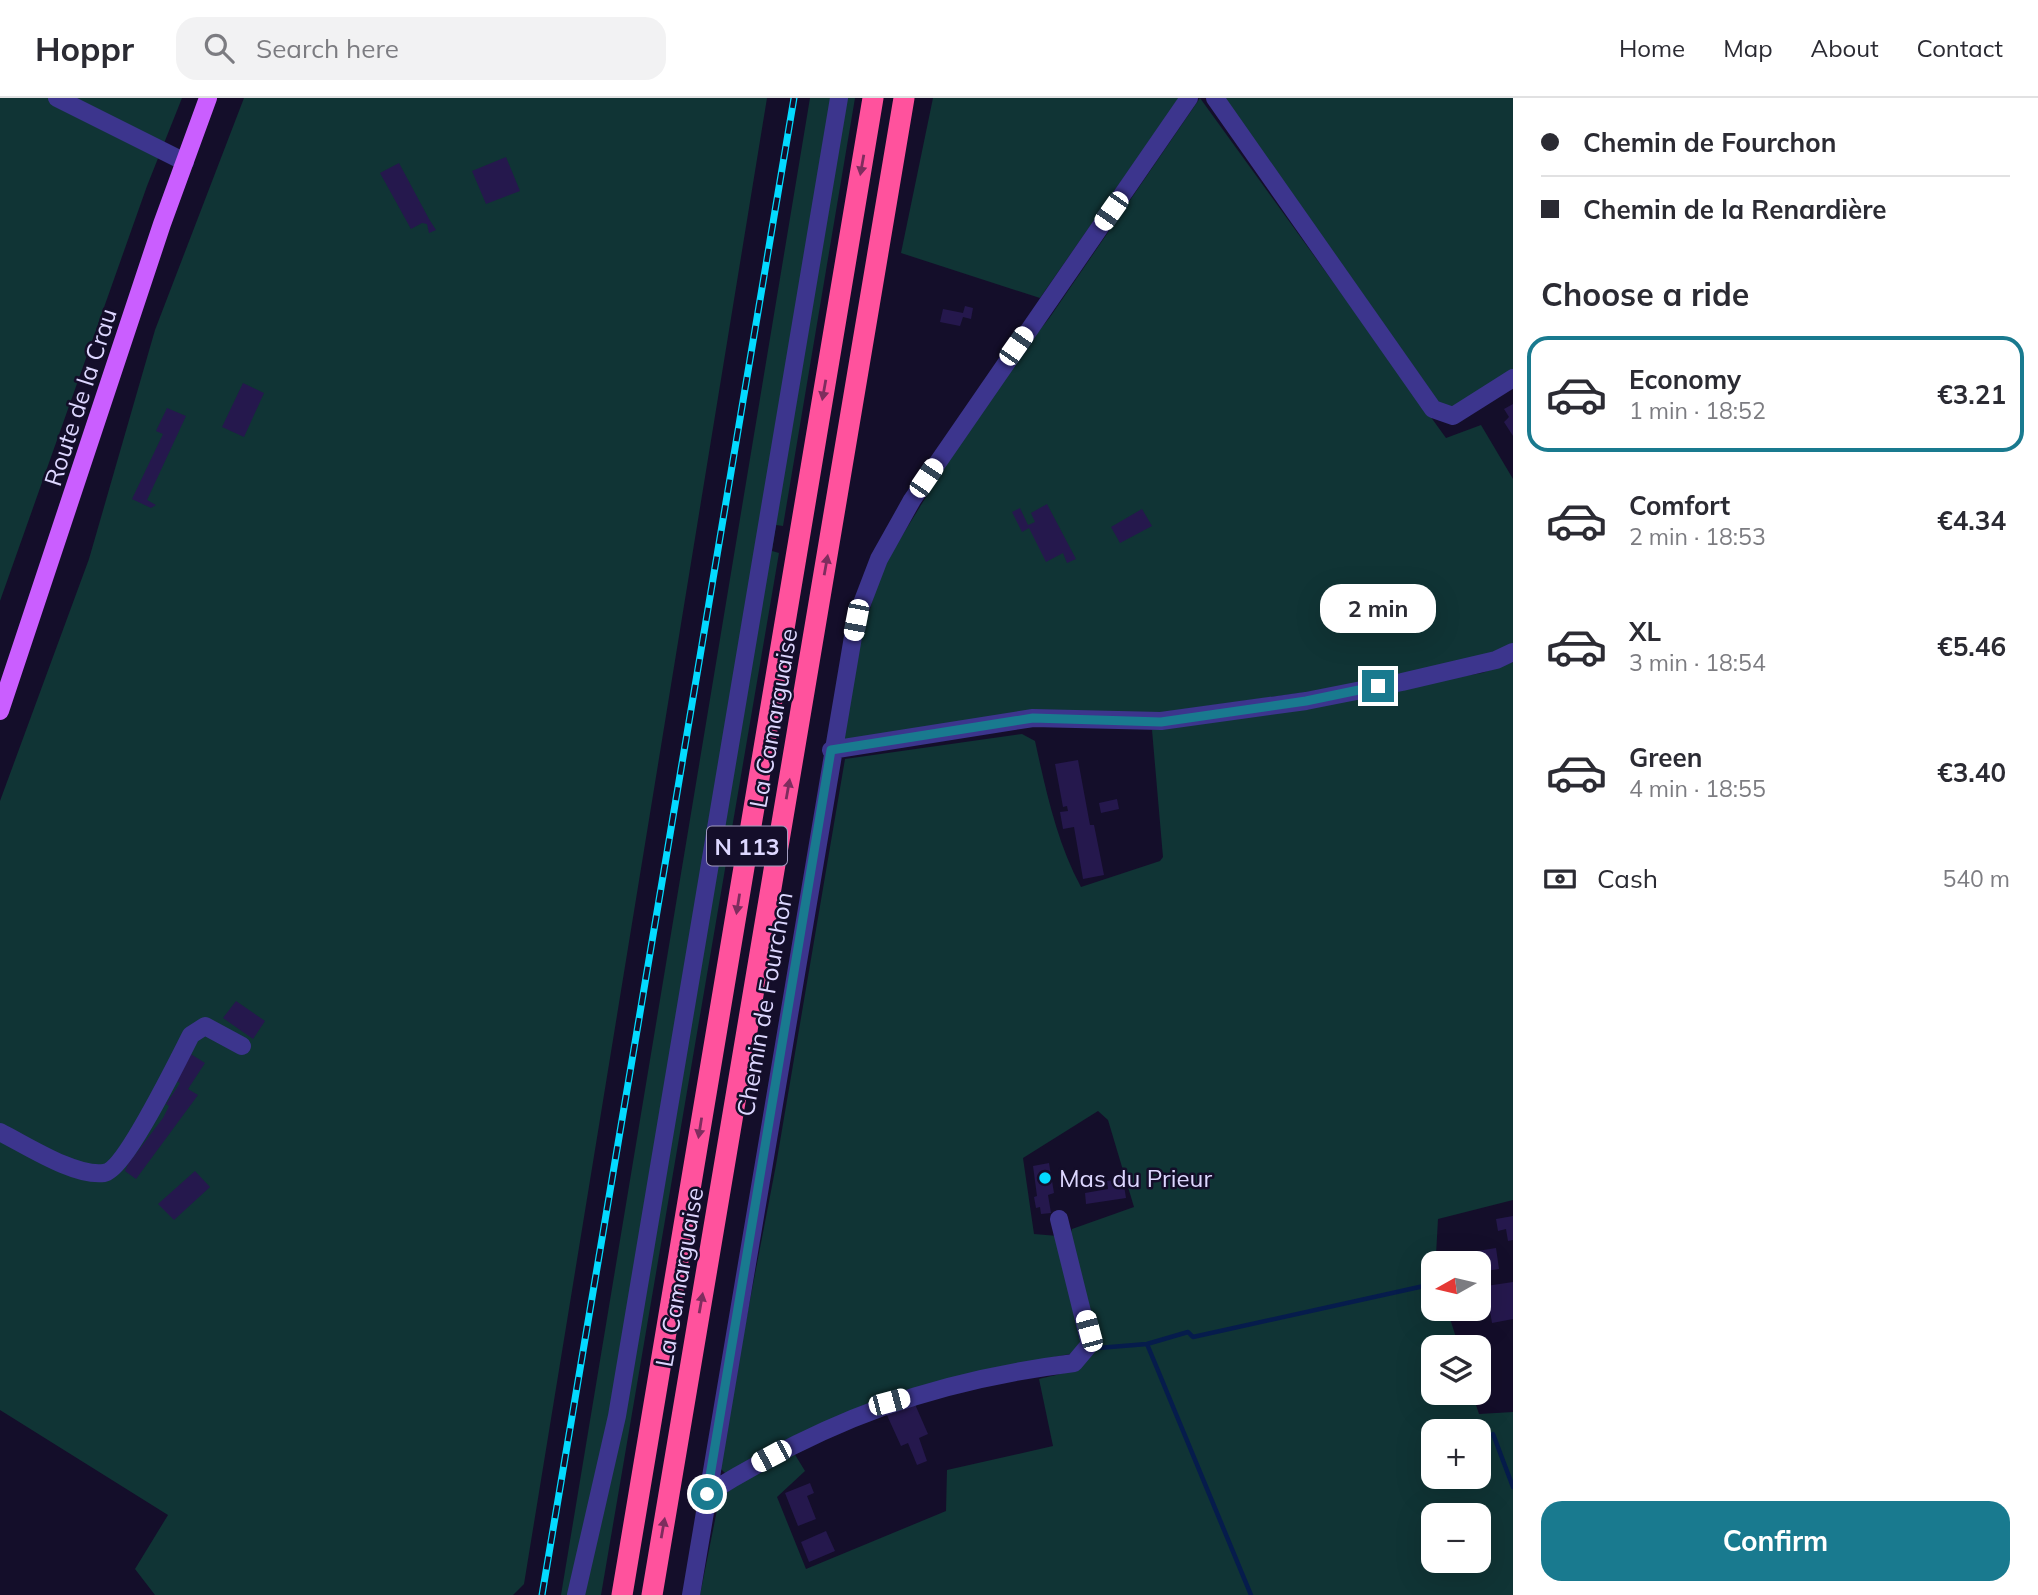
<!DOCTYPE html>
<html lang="en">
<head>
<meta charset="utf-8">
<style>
	:root { --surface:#fff; --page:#f2f2f3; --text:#2b2b33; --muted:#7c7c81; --line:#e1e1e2; --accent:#197a8f }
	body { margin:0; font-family:Mulish,sans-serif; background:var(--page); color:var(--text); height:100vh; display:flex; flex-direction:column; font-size:26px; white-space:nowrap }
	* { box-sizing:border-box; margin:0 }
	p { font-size:23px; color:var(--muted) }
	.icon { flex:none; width:38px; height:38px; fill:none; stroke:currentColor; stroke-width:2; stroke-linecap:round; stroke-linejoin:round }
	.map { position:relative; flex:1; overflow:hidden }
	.details { display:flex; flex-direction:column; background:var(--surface); width:525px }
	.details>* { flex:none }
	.hud { display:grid; align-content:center; height:154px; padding:0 28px; background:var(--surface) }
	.needle { width:46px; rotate:262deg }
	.controls { position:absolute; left:1421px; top:1153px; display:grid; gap:14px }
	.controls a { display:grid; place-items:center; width:70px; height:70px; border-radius:14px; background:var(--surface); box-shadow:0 7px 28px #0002; font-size:35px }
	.end { position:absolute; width:32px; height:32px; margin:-16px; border:9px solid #197a8f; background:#fff; box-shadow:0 0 0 4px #fff }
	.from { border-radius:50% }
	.bubble { position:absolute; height:49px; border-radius:21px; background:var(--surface); box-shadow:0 7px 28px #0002; font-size:23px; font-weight:700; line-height:49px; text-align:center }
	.car { position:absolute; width:21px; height:42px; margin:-21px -10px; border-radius:9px; box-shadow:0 0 5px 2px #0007; background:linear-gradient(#fff 24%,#345 0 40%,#fff 0 76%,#345 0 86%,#fff 0) }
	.hud b { display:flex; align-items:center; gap:24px; height:66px; font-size:26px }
	.hud b+b { border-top:2px solid var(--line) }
	.hud i { width:18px; height:18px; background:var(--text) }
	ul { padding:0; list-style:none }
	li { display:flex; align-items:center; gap:21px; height:116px; margin:0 14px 10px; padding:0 14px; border:4px solid transparent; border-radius:21px }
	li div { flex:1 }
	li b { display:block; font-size:26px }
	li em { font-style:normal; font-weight:700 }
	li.active { border-color:var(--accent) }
	li>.icon { width:63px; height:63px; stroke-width:1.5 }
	h2 { padding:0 28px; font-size:32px; line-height:84px }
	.pay { display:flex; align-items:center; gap:18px; height:77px; padding:0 28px; font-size:26px }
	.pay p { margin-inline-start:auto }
	.cta { display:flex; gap:14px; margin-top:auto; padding:14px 28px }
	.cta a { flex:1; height:80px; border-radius:21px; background:var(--accent); color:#fff; font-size:28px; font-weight:700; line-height:80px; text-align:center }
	header { display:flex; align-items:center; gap:42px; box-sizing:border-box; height:98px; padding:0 35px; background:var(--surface); border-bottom:2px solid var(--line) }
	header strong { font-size:33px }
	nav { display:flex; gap:38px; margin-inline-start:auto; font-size:24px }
	.search { width:490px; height:63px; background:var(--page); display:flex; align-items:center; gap:18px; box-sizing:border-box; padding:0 24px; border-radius:21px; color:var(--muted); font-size:26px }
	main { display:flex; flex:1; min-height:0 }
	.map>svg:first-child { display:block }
	.green { fill:#103435; fill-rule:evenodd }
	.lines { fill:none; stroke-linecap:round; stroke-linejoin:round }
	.stream { stroke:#061c4c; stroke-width:4.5 }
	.building { fill:#25184d }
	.minor { stroke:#3c358d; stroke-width:18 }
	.major { stroke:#ca5eff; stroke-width:18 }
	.highway { stroke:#ff529d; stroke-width:21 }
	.rail-casing { stroke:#03daff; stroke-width:7 }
	.rail { stroke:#140e2a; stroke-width:4.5; stroke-dasharray:13; stroke-linecap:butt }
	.oneway { fill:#7e2d5e }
	.route { stroke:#197a8f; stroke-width:9 }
	.poi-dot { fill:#03daff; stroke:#140e2a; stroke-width:2.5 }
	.labels { text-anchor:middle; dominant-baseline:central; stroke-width:5; stroke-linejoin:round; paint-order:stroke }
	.shield { fill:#140e2a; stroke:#a19bbf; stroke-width:2 }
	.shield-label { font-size:23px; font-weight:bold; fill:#ddd7ff }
	.street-label { font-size:24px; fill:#ddd7ff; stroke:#140e2a }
	.poi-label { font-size:24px; fill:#ddd7ff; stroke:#140e2a; text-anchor:start }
</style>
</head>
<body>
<header>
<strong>Hoppr</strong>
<div class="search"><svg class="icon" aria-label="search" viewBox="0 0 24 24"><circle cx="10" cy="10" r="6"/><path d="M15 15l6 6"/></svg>Search here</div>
<nav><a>Home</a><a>Map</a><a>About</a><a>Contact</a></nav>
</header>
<main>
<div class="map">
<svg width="1513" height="1497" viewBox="0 0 1513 1497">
	<rect width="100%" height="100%" fill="#140e2a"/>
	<path class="green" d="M0,0h182l-35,88 -147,415z
		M244,0h523l-243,1486 -11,11h-358l-20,-26 33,-54 -168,-105v-609l89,-242 66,-229z
		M810,0h45l-72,428 -7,-1 -4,26 7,2 -178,1042h-40z
		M933,0h246l-139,200 -139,-45z
		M1200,0l246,340 35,-13 32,54v167l-42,14 -127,27 -179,25 -85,2 -236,27 12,-85 26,-88 111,-179 57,-72z
		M1225,0h288v275l-66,41z
		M1513,564v538l-75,19 -5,90h14l12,38 -26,1v45h39l7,21 34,-2v183h-813l19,-95 20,-19 55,-28 11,18 -28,26 29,72 140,-58 1,-41 106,-24 -14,-67c20,-5 43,-7 53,-26l-22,-117 2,-7 62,-22 -26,-87 -10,-9 -75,47 11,76 24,2 24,103 -7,14 -67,13 -281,109 -9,-9 58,-301 69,-406 177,-25 13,7c11,50 22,102 46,146l79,-26 3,-4 -11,-127 330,-57zM1433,1334h46v45h-46zM1433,1418h46v45h-46z"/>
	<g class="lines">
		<path class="stream" d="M1147,1246l104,251
			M1098,1250l49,-4 41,-12 5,5 240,-53
			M1493,1336l20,53"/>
	</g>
	<path class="building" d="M506,59l14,34 -34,13 -14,-33z
		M399,65l30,56 7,11 -7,3 -2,-9 -5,-1 -11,6 -31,-56z
		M965,208l8,2 -2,11 -8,-2 -3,9 -20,-4 3,-13 20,4z
		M243,285l21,10 -20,44 -22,-10z
		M1513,306v32l-9,-14 5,-5 -5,-8z
		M167,310l19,8 -39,84 9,5 -5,3 -19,-9 31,-65 -7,-3z
		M1047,406l29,55 -9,4 -4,-10 -17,9 -17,-34 -7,4 -10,-20 8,-4 8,17 7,-3 -4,-9z
		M1142,411l10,17 -32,17 -9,-16z
		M1078,662l12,65h4l10,50 -21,4 -9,-52 -11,2 -3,-17 8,-1 -1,-5 -4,1 -8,-43z
		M1117,701l2,10 -18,4 -2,-10z
		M236,903l29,20 -12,18 -30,-21z
		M189,955l16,10 -17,26 10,6 -62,84 -11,-8 3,-7 35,-46 6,-12 -3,-2 14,-21 -7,-4z
		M1049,1065l5,30 -6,2 3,18 -10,1 -1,-7 -4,1 -2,-11 3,-1 -4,-30z
		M195,1073l15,16 -36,33 -16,-16z
		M1123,1081l3,19 -40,6 -1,-11 23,-4 -1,-8z
		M1513,1118v24l-5,1 -2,-12 -8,2 -2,-12z
		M1496,1150l3,21 -20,3v-8h-19l-1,-10z
		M1513,1184v37l-21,4 -6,-37z
		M914,1304l14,32 -9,4 8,23 -10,4 -9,-22 -7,3 -15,-33z
		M810,1385l4,10 -7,3 9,23 -18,7 -13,-33z
		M826,1433l9,20 -26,11 -8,-20z"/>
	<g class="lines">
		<path class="minor" d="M57,0l128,64
			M1215,0l218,311 20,7 60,-38
			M831,652l202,-32 128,3 145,-20 96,-19 94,-22 17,-8
			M0,1034c26,13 75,45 104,41 21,-3 75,-115 87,-138l14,-9 37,20
			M707,1396c121,-75 225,-113 367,-131l16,-19 -31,-125
			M576,1497l41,-179 222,-1318
			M691,1497l165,-976 23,-60 33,-59 277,-402"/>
		<path class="major" d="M0,613l162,-487 46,-126"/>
		<path class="highway" d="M622,1497l251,-1497
			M652,1497l252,-1497"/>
		<g class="rail-casing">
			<path id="rail" d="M542,1497l252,-1497"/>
		</g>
		<use href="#rail" class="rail"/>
	</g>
	<defs><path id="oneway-solid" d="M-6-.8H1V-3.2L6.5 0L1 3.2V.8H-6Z" transform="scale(1.75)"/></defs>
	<g class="oneway">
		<use href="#oneway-solid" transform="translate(862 67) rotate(100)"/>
		<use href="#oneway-solid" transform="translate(824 292) rotate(100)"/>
		<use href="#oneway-solid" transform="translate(826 467) rotate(-80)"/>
		<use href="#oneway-solid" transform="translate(788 691) rotate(-80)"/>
		<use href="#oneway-solid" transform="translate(738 806) rotate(99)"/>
		<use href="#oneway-solid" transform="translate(700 1030) rotate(99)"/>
		<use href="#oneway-solid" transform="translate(701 1205) rotate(-80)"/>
		<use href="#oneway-solid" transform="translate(663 1430) rotate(-80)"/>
	</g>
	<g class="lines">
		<path class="route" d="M707,1396l124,-744 202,-32 128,4 145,-21 72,-15"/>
	</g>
	<circle class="poi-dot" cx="1045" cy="1080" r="7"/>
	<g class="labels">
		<rect class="shield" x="707" y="728.5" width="80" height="39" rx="5"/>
		<g class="shield-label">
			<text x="747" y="748">N 113</text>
		</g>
		<g class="street-label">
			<text transform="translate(80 299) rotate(-72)">Route de la Crau</text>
			<text transform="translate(773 620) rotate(-80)">La Camarguaise</text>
			<text transform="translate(764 906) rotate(-80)">Chemin de Fourchon</text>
			<text transform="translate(679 1179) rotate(-80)">La Camarguaise</text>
		</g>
		<g class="poi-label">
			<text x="1059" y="1080">Mas du Prieur</text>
		</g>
	</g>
</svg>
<div class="controls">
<a><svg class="needle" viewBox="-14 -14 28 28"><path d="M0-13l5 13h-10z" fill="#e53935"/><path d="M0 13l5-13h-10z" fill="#7c7c81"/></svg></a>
<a><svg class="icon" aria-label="layers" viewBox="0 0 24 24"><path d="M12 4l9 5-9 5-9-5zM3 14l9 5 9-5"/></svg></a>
<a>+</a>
<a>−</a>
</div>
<i class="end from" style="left:707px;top:1396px"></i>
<i class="end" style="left:1378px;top:588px"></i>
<div class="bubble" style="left:1320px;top:486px;width:116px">2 min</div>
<i class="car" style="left:1111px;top:113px;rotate:215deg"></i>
<i class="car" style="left:1016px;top:248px;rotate:35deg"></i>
<i class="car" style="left:926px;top:380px;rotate:34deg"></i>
<i class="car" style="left:856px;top:522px;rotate:191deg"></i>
<i class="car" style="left:1089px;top:1233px;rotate:345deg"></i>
<i class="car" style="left:889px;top:1304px;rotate:75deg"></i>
<i class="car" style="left:771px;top:1358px;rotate:242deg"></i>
</div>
<section class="details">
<div class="hud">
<b><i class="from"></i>Chemin de Fourchon</b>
<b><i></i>Chemin de la Renardière</b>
</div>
<h2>Choose a ride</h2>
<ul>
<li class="active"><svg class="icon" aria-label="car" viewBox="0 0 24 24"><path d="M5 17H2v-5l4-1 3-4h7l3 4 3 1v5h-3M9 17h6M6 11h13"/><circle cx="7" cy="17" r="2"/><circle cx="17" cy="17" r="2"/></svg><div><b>Economy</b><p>1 min · 18:52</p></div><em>€3.21</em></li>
<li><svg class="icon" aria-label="car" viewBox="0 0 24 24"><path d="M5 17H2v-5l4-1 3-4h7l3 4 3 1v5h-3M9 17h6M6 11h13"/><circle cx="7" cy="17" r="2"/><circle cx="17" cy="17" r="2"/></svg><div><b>Comfort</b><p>2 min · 18:53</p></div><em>€4.34</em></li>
<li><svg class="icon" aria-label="car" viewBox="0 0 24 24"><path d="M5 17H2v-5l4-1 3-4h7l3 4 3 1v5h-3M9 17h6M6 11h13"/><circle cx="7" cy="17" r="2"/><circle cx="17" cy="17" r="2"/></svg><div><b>XL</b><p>3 min · 18:54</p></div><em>€5.46</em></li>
<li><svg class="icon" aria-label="car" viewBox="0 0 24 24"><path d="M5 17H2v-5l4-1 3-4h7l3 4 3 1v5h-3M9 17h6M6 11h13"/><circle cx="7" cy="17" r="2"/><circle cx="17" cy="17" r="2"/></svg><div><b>Green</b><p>4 min · 18:55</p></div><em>€3.40</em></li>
</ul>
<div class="pay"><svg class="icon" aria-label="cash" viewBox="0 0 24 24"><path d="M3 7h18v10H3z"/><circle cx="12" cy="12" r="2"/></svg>Cash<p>540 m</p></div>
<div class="cta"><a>Confirm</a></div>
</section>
</main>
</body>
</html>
